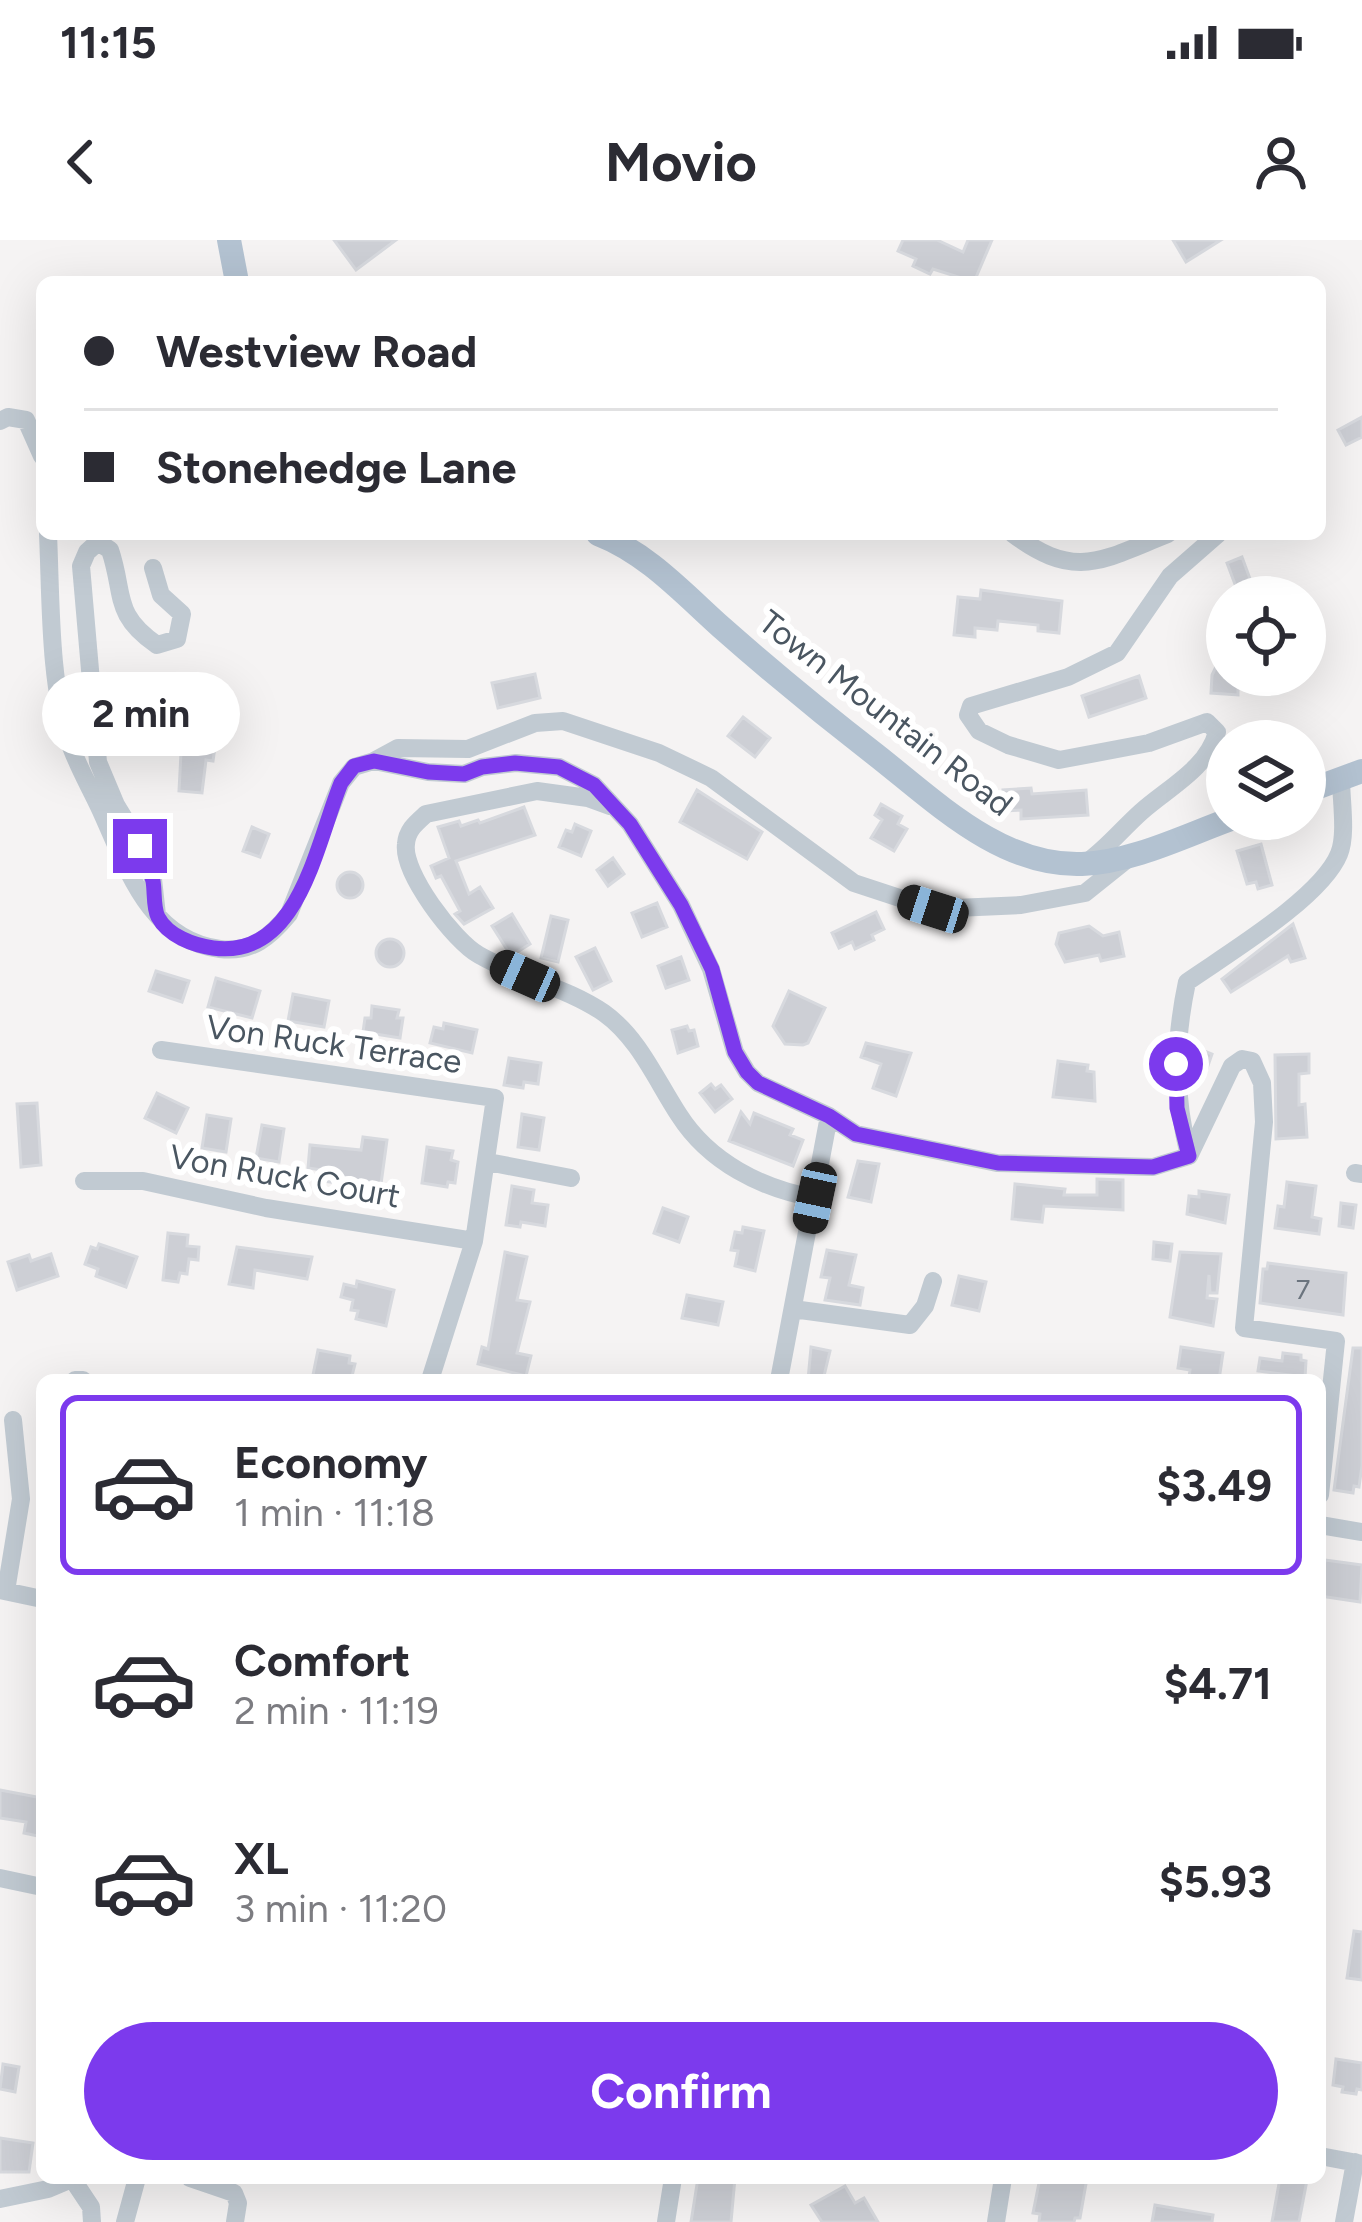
<!DOCTYPE html>
<html lang="en">
<head>
<meta charset="utf-8">
<style>
	:root { --surface:#fff; --page:#f2f2f3; --text:#2b2b33; --muted:#7c7c81; --line:#e1e1e2; --accent:#7c3aed }
	body { margin:0; font-family:Figtree,sans-serif; background:var(--page); color:var(--text); height:100vh; display:flex; flex-direction:column; font-size:45px; white-space:nowrap }
	* { box-sizing:border-box; margin:0 }
	p { font-size:39px; color:var(--muted) }
	.icon { flex:none; width:66px; height:66px; fill:none; stroke:currentColor; stroke-width:2; stroke-linecap:round; stroke-linejoin:round }
	.map { position:relative; flex:1; overflow:hidden }
	.side { position:absolute; left:36px; top:1134px; width:1290px; height:810px; display:flex; flex-direction:column; background:var(--surface); border-radius:18px; box-shadow:0 12px 48px #0002 }
	.side>* { flex:none }
	.top-card { position:absolute; left:36px; top:36px; width:1290px; height:264px; border-radius:18px; box-shadow:0 12px 48px #0002; display:grid; align-content:center; height:264px; padding:0 48px; background:var(--surface) }
	.controls { position:absolute; left:1206px; top:336px; display:grid; gap:24px }
	.controls a { display:grid; place-items:center; width:120px; height:120px; border-radius:50%; background:var(--surface); box-shadow:0 12px 48px #0002; font-size:60px }
	.end { position:absolute; width:54px; height:54px; margin:-27px; border:15px solid #7c3aed; background:#fff; box-shadow:0 0 0 6px #fff }
	.from { border-radius:50% }
	.bubble { position:absolute; height:84px; border-radius:42px; background:var(--surface); box-shadow:0 12px 48px #0002; font-size:39px; font-weight:700; line-height:84px; text-align:center }
	.car { position:absolute; width:36px; height:72px; margin:-36px -18px; border-radius:15px; box-shadow:0 0 9px 3px #0007; background:linear-gradient(#222 24%,#8ab4d8 0 40%,#222 0 76%,#8ab4d8 0 86%,#222 0) }
	.top-card b { display:flex; align-items:center; gap:42px; height:114px; font-size:45px }
	.top-card b+b { border-top:3px solid var(--line) }
	.top-card i { width:30px; height:30px; background:var(--text) }
	ul { padding:21px 0 0; list-style:none }
	li { display:flex; align-items:center; gap:36px; height:180px; margin:0 24px 18px; padding:0 24px; border:6px solid transparent; border-radius:18px }
	li div { flex:1 }
	li b { display:block; font-size:45px }
	li em { font-style:normal; font-weight:700 }
	li.on { border-color:var(--accent) }
	li>.icon { width:108px; height:108px; stroke-width:1.5 }
	.button { display:flex; gap:24px; margin-top:auto; padding:24px 48px }
	.button a { flex:1; height:138px; border-radius:72px; background:var(--accent); color:#fff; font-size:48px; font-weight:700; line-height:138px; text-align:center }
	.status { display:flex; justify-content:space-between; align-items:center; height:84px; padding:0 60px; background:var(--surface); direction:ltr }
	.status svg { height:33px; fill:currentColor }
	header { display:flex; justify-content:space-between; align-items:center; height:156px; padding:0 48px; background:var(--surface); font-size:54px; font-weight:700 }
	.map>svg:first-child { display:block }
	.building { fill:#cdcfd5; stroke:#d7d9de; stroke-width:3 }
	.lines { fill:none; stroke-linecap:round; stroke-linejoin:round }
	.minor { stroke:#c1cad2; stroke-width:18 }
	.major { stroke:#b3c2d1; stroke-width:24 }
	.route { stroke:#7c3aed; stroke-width:15 }
	.labels { text-anchor:middle; dominant-baseline:central; stroke-width:12; stroke-linejoin:round; paint-order:stroke }
	.number-label { font-size:27px; fill:#6b747e }
	.street-label { font-size:33px; fill:#4a5661; stroke:#fff }
</style>
</head>
<body>
<div class="status"><b>11:15</b><svg viewBox="0 0 49 12"><path d="M0 12V9h3v3zM5 12V6h3v6zM10 12V3h3v9zM15 12V0h3v12zM26 1h20v11H26zM47 4h2v5h-2z"/></svg></div>
<header><svg class="icon" aria-label="back" viewBox="0 0 24 24"><path d="M15 5l-7 7 7 7"/></svg>Movio<svg class="icon" aria-label="person" viewBox="0 0 24 24"><circle cx="12" cy="8" r="4"/><path d="M4 21q1-7 8-7t8 7"/></svg></header>
<div class="map">
<svg width="1362" height="1982" viewBox="0 0 1362 1982">
	<rect width="100%" height="100%" fill="#f5f3f3"/>
	<path class="building" d="M334,0h62l-40,30z
		M903,0h34l26,12 5,-12h24l-18,42 -41,-13 -3,5 -17,-8 3,-7 -18,-8z
		M1173,0h48l-35,22z
		M1362,177v20l-16,8 -8,-15z
		M1242,317l11,30 -15,5 -11,-29z
		M981,350l81,11 -3,32 -21,-2v-6l-40,-4 -1,9 -22,-2v9l-21,-2 4,-38 22,2z
		M1227,404v31h27l-16,11v9l-27,-2 1,-18z
		M535,434l5,24 -42,10 -6,-25z
		M1139,436l7,22 -57,19 -7,-21z
		M743,477l27,21 -15,19 -27,-21z
		M177,489l40,5 -4,27 -7,-1 -4,33 -23,-2 2,-38 -16,-7 2,-15 9,1z
		M1031,548l1,6 54,-4 2,25 -67,4v-9l-16,1 -2,-21z
		M697,550l65,42 -15,27 -67,-37z
		M881,564l21,12 -4,8 9,5 -13,22 -23,-13 11,-18 -7,-5z
		M524,567l11,28 -79,26 13,33 11,-7 13,21 -29,16 -9,-10 5,-3 -19,-35 -5,2 -5,-12 18,-8 -11,-31 21,-6 2,5 17,-6 2,3z
		M575,584l16,7 -10,25 -22,-9 7,-17 6,2z
		M252,587l17,7 -9,23 -17,-6z
		M1261,604l11,41 -14,4 -2,-7 -9,2 -10,-33z
		M613,618l11,16 -16,12 -11,-16z
		M337 645a13 13 0 1 1 26 0a13 13 0 1 1-26 0Z
		M657,663l10,24 -25,10 -10,-24z
		M876,672l8,17 -12,6 2,5 -19,9 -3,-7 -13,6 -7,-15z
		M512,674l18,30 -19,12 -19,-30z
		M551,676l17,4 -10,42 -17,-4z
		M1293,684l12,34 -14,4 -3,-6 -57,36 -9,-13z
		M1089,686l14,10 16,-4 5,24 -23,5 -2,-6 -34,7 -9,-18 3,-11z
		M376 713a14 14 0 1 1 28 0a14 14 0 1 1-28 0Z
		M595,708l16,33 -18,9 -17,-33z
		M681,717l8,23 -23,8 -8,-22z
		M156,731l33,10 -7,21 -33,-11z
		M216,738l44,13 -8,27 -44,-11z
		M789,751l36,17 -17,35 -5,2 -18,-1 -12,-18z
		M293,754l36,7 -5,26 -36,-6z
		M372,766l27,4 -2,8h6l-3,20 -37,-6 2,-14h6z
		M444,783l33,7 -5,23 -42,-10 4,-16 9,2z
		M687,786l2,5 5,-1 4,16 -20,7 -6,-23z
		M866,803l45,10 -15,43 -23,-8 8,-24 -20,-7z
		M1192,806l20,8 -8,23 -13,-5z
		M1309,814v19l-10,1v31l6,-1 2,33 -31,2 -1,-84z
		M509,818l32,5 -3,21 -14,-2 -1,6 -19,-3z
		M1058,821l30,4 -1,6 7,1 1,29 -42,-4z
		M711,844l4,5 6,-4 11,14 -17,13 -15,-19z
		M157,853l31,15 -12,25 -31,-15z
		M37,863l4,62 -20,2 -4,-63z
		M741,872l9,12 4,-11 39,16 -3,6 13,5 -10,26 -64,-25z
		M522,874l22,4 -5,32 -21,-3z
		M207,875l24,4 -5,33 -24,-4z
		M262,885l22,4 -5,33 -23,-4z
		M363,897l24,3 -6,44 -40,-6 -1,5 -19,-2 1,-11 -14,-2 2,-23 51,5z
		M427,907l26,4 -2,9 7,2 -3,21 -7,-1 -1,5 -25,-4z
		M858,921l21,3 -8,38 -23,-5z
		M1097,939l26,1v30l-79,-4 -2,16 -30,-3 3,-35 50,5 -1,6h33z
		M1287,942l29,4 -4,31 9,2 -2,15 -44,-6 3,-22 6,1z
		M512,946l22,4 -2,13 16,2 -3,21 -24,-4 -1,5 -14,-2z
		M1199,951l30,4 -4,28 -38,-9 2,-18 10,1z
		M1341,963l15,2 -3,23 -14,-2z
		M663,968l25,9 -9,25 -25,-9z
		M743,987l21,4 -9,40 -20,-5 3,-15 -7,-1 4,-18 7,1z
		M168,993l20,2 -1,11 12,1 -1,13 -9,-1 -2,15 -7,-1 -2,9 -15,-2z
		M1154,1002l18,2 -2,17 -17,-2z
		M99,1004l38,13 -11,30 -30,-11 2,-7 -13,-5 6,-17 6,2z
		M237,1007l75,10 -5,22 -52,-9 -2,18 -24,-4z
		M827,1010l29,5 -7,30 14,3 -3,17 -35,-5 5,-22 -9,-1z
		M505,1012l22,5 -10,43 13,2 -13,51 14,3 -5,20 -48,-12 4,-17 6,2z
		M1180,1012l41,2 -4,39h-7l-1,-18 -2,23 10,1 -4,27 -43,-9z
		M51,1014l7,22 -41,14 -9,-28 21,-7 2,6z
		M1268,1023l78,10 -3,42 -83,-12 3,-34h4z
		M959,1036l27,6 -7,29 -27,-6z
		M357,1041l37,9 -8,36 -30,-7 2,-8 -7,-1 2,-10 -12,-3 3,-13 12,3z
		M687,1055l36,7 -5,23 -36,-7z
		M811,1107l19,4 -7,29h-15z
		M1181,1107l42,6 -4,27 -30,-3 1,-7 -12,-2z
		M1353,1108h9v118l-3,21 -5,-1 -1,7 -19,-3z
		M318,1110l32,6 -1,7 6,1 -4,16h-39z
		M1283,1113l18,2v5l5,1 -1,16 -47,-6 2,-13 22,3z
		M1325,1320l37,5 -2,37 -40,-6z
		M0,1550l42,8v39l-18,-4 2,-11 -26,-4z
		M1354,1691l8,1v48l-15,-2z
		M1336,1819l26,4v27l-5,-1 -1,5 -14,-2 1,-5 -10,-2z
		M3,1824l16,3 -4,25 -15,-3z
		M0,1898l33,5 -4,29h-29z
		M698,1938h37l-4,44h-40z
		M1040,1938h47l-7,40h-5l-1,4h-35l1,-8 -7,-1z
		M1280,1938l27,2 -8,42h-27z
		M845,1946l10,17 9,-5 14,24h-56l-11,-17z
		M1155,1965l58,10 -1,7h-60z"/>
	<g class="lines">
		<path class="minor" d="M0,181l8,-4 18,3 16,36
			M48,294c3,64 1,150 22,210 8,23 21,45 31,67 26,57 48,129 119,138 32,4 50,-12 69,-35l52,-131 13,-16 20,-6 54,11 36,2 18,-7 34,-4 43,4 35,18 36,39 51,81 30,64 24,83 12,20 11,11 71,33 27,18 141,29 156,4 36,-11 43,-90 10,-7 10,2 10,22 2,39 -20,206 92,13 -16,154
			M1013,294c63,47 89,26 155,0
			M153,328l8,27 21,19 -5,25 -20,6c-45,-31 -32,-51 -47,-95l-12,-8 -11,10 -6,14 17,196 18,43 25,41 12,33 4,36
			M374,521l24,-13 70,1 67,-26 28,-2 96,32 52,25 143,105 79,26 88,-4 64,-12 45,-36
			M610,566l-22,-8 -51,-7 -111,23c-10,9 -19,16 -20,30 -4,29 48,97 73,111 40,23 87,32 125,58 35,25 52,67 75,102 30,47 83,74 136,83
			M1086,623c21,-15 36,-34 55,-51 28,-25 66,-43 76,-80l-10,-10 -58,21 -90,17 -51,-15 -29,-14 -11,-16 3,-9 97,-29 49,-24 53,-77 48,-42
			M161,810l334,48 -21,143 -44,139
			M1189,916c-15,-61 -15,-113 -2,-174 40,-28 134,-84 152,-128 8,-19 2,-54 2,-76
			M488,922l83,16
			M1355,933l7,1
			M84,941h59l123,27 208,33
			M793,1069l117,16 15,-19 8,-25
			M75,1140h8
			M779,1140l50,-264
			M1320,1285l42,7
			M0,1350l42,9
			M6,1351l15,-92 -8,-79
			M0,1638l42,9
			M1320,1916l42,8
			M190,1938l44,15 4,10 -3,19
			M73,1940l18,27 1,15
			M0,1959l48,-10 26,-11
			M125,1982l12,-44
			M666,1982l7,-44
			M996,1982l7,-44
			M1344,1982l11,-60"/>
		<path class="major" d="M229,0l8,42
			M598,294c49,19 85,59 123,93 51,45 102,87 155,128 60,47 125,112 206,109 51,-2 102,-28 149,-45
			M1305,552l57,-21"/>
	</g>
	<g class="lines">
		<path class="route" d="M140,606c5,12 10,23 13,35 2,11 0,26 5,36 10,19 35,28 55,31 86,12 103,-104 128,-165l13,-17 20,-5 54,11 36,2 18,-7 33,-4 44,4 35,18 36,39 51,81 31,64 23,83 12,20 11,11 71,33 27,18 142,29 155,4 36,-11 -12,-48 -1,-44"/>
	</g>
	<g class="labels">
		<g class="number-label">
			<text x="1303" y="1049">7</text>
		</g>
		<g class="street-label">
			<text transform="translate(886 473) rotate(38)">Town Mountain Road</text>
			<text transform="translate(334 804) rotate(8)">Von Ruck Terrace</text>
			<text transform="translate(285 936) rotate(10)">Von Ruck Court</text>
		</g>
	</g>
</svg>
<div class="controls">
<a><svg class="icon" aria-label="locate" viewBox="0 0 24 24"><circle cx="12" cy="12" r="6"/><path d="M12 2v4M12 18v4M2 12h4M18 12h4"/></svg></a>
<a><svg class="icon" aria-label="layers" viewBox="0 0 24 24"><path d="M12 4l9 5-9 5-9-5zM3 14l9 5 9-5"/></svg></a>
</div>
<i class="end from" style="left:1176px;top:824px"></i>
<i class="end" style="left:140px;top:606px"></i>
<div class="bubble" style="left:42px;top:432px;width:198px">2 min</div>
<i class="car" style="left:933px;top:669px;rotate:288deg"></i>
<i class="car" style="left:525px;top:736px;rotate:294deg"></i>
<i class="car" style="left:815px;top:958px;rotate:192deg"></i>
<div class="top-card">
<b><i class="from"></i>Westview Road</b>
<b><i></i>Stonehedge Lane</b>
</div>
<section class="side">
<ul>
<li class="on"><svg class="icon" aria-label="car" viewBox="0 0 24 24"><path d="M5 17H2v-5l4-1 3-4h7l3 4 3 1v5h-3M9 17h6M6 11h13"/><circle cx="7" cy="17" r="2"/><circle cx="17" cy="17" r="2"/></svg><div><b>Economy</b><p>1 min · 11:18</p></div><em>$3.49</em></li>
<li><svg class="icon" aria-label="car" viewBox="0 0 24 24"><path d="M5 17H2v-5l4-1 3-4h7l3 4 3 1v5h-3M9 17h6M6 11h13"/><circle cx="7" cy="17" r="2"/><circle cx="17" cy="17" r="2"/></svg><div><b>Comfort</b><p>2 min · 11:19</p></div><em>$4.71</em></li>
<li><svg class="icon" aria-label="car" viewBox="0 0 24 24"><path d="M5 17H2v-5l4-1 3-4h7l3 4 3 1v5h-3M9 17h6M6 11h13"/><circle cx="7" cy="17" r="2"/><circle cx="17" cy="17" r="2"/></svg><div><b>XL</b><p>3 min · 11:20</p></div><em>$5.93</em></li>
</ul>
<div class="button"><a>Confirm</a></div>
</section>
</div>
</body>
</html>
